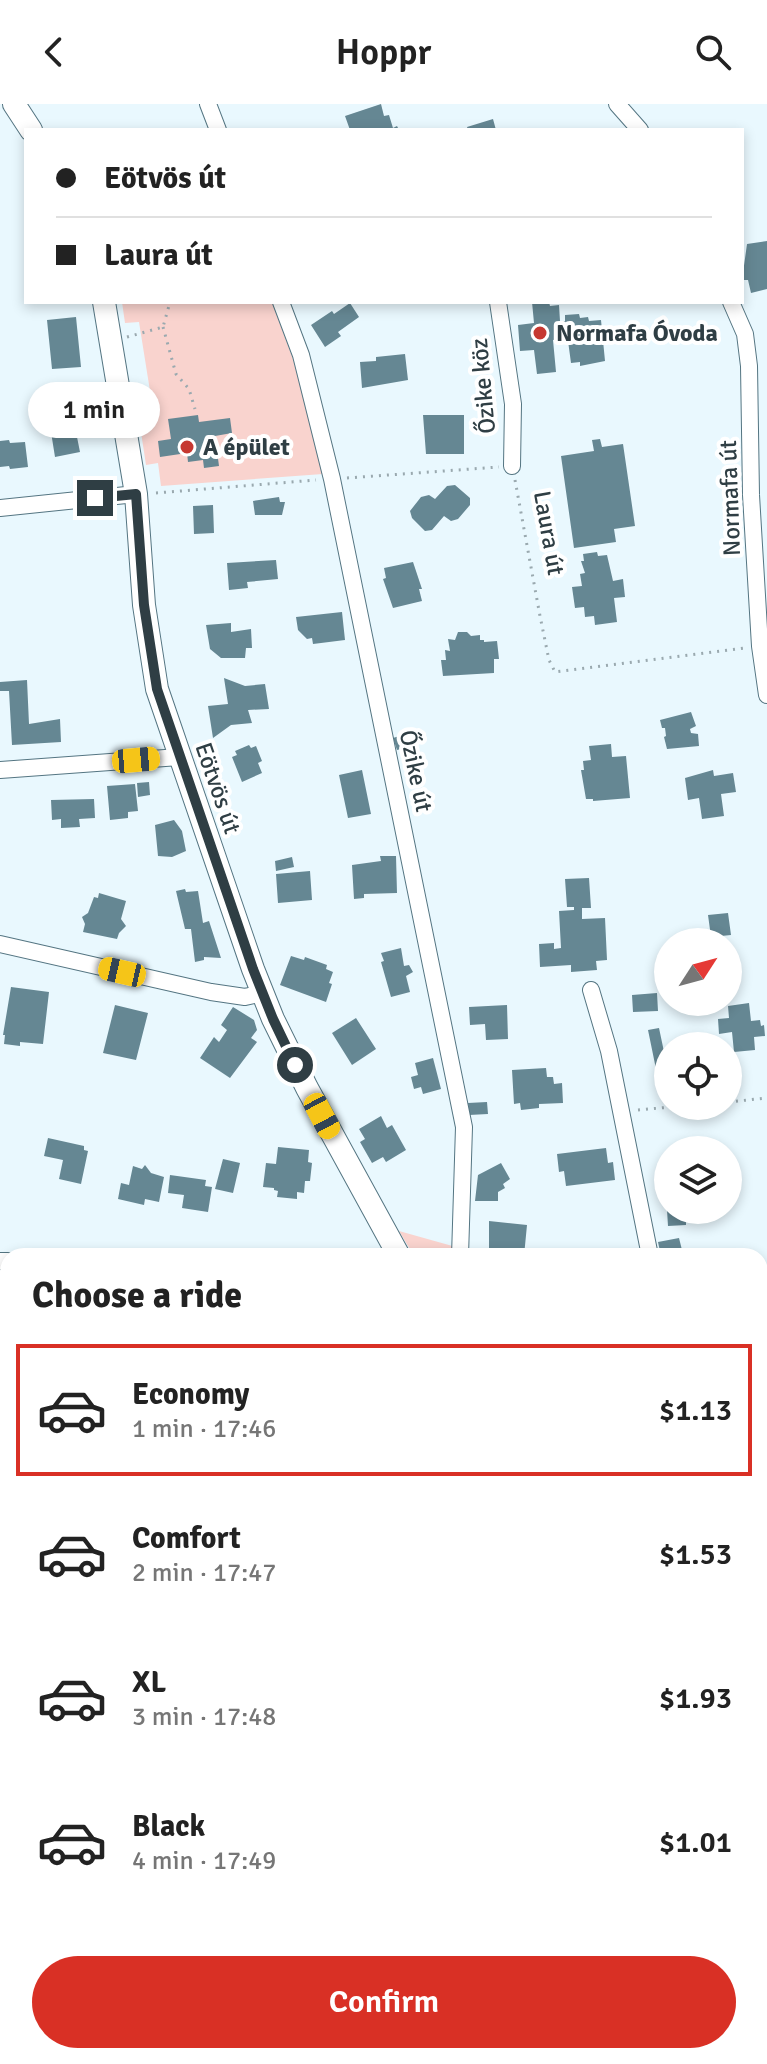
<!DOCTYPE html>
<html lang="en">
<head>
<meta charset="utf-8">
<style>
	:root { --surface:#fff; --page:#f2f2f2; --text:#222; --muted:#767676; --line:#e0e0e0; --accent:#d93025 }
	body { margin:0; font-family:Signika,sans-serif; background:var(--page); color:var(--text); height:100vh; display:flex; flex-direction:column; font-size:30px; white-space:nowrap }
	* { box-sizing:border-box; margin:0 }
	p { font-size:26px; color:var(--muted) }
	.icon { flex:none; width:44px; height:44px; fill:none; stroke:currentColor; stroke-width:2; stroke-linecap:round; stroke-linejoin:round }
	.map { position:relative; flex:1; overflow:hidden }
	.details { position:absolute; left:0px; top:1144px; width:768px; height:816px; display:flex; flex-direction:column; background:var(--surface); border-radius:24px 24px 0 0; box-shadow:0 4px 12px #0003 }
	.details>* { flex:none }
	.hud { position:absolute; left:24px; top:24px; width:720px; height:176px; border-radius:0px; box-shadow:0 4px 12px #0003; display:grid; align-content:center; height:176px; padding:0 32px; background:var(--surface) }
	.needle { width:52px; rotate:54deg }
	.controls { position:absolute; left:654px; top:824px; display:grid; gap:16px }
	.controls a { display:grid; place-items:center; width:88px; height:88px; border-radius:50%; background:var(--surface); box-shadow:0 4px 12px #0003; font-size:40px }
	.end { position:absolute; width:36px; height:36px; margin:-18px; border:10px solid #2f3e44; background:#fff; box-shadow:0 0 0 4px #fff }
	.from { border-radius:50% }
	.bubble { position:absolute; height:56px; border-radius:28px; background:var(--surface); box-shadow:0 4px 12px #0003; font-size:26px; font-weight:600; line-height:56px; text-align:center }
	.car { position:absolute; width:24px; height:48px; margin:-24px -12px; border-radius:10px; box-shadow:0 0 6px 2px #0007; background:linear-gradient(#f5c518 24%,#345 0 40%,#f5c518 0 76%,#345 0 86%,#f5c518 0) }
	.hud b { display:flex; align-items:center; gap:28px; height:76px; font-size:30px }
	.hud b+b { border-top:2px solid var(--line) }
	.hud i { width:20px; height:20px; background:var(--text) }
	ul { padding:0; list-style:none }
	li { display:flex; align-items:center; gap:24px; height:132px; margin:0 16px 12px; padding:0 16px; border:4px solid transparent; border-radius:0px }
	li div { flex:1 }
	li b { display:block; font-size:30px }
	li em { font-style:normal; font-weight:600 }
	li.on { border-color:var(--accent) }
	li>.icon { width:72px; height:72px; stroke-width:1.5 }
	h2 { padding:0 32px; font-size:36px; line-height:96px }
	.action { display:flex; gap:16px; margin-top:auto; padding:16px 32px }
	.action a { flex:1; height:92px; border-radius:48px; background:var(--accent); color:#fff; font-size:32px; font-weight:600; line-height:92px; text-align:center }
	header { display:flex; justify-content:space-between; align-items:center; height:104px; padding:0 32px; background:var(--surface); font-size:36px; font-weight:600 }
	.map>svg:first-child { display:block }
	.green { fill:#f9d3ce }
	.building { fill:#658793 }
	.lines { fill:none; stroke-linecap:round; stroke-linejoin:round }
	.street-casing { stroke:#547582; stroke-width:18 }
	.secondary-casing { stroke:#547582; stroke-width:24 }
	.path { stroke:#9aa9af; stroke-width:3; stroke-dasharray:2 6; stroke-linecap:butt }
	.street { stroke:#fff; stroke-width:16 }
	.secondary { stroke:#fff; stroke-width:22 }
	.tram { stroke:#6a797f; stroke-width:2 }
	.route { stroke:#2f3e44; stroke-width:10 }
	.poi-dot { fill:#c63831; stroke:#fff; stroke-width:3 }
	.labels { text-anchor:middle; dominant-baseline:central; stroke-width:8; stroke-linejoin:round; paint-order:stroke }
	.poi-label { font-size:24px; font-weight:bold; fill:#2f3e44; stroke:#fff; text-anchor:start }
	.street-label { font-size:24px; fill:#2f3e44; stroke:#fff }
</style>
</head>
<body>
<header><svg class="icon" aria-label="back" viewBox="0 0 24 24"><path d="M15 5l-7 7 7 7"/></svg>Hoppr<svg class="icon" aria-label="search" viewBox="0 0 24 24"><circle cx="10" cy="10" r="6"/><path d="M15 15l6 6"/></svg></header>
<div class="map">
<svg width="767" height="1960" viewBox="0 0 767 1960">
	<rect width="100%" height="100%" fill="#e9f8fe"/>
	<path class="green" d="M122,198h150l21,57 30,115 -162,12 -3,-23 -12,2 -7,-46 15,-3 -15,-94 -14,1z
		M399,1127l57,16 -1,9h-41z
		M0,1310h8v143l-8,-5z"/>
	<path class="building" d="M381,0l3,12 5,-1 4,13 4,-2 2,4h-49l-5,-14z
		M493,15l3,11h-28l-1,-3z
		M767,137v48l-16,4 -3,-13h-6l5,-36z
		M532,198h17l1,4 9,-1 1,16h5v-6l14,-1 1,4 8,-1 1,4 12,-1 4,41 -25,5v-4l-9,1 -5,-37h-6l2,13 -9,1 3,32 -19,2 -3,-24 -14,1 -2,-26 16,-2z
		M350,199l9,14 -21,15 3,4 -16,11 -14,-22 21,-14 2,3z
		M76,213l5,50 -29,2 -5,-49z
		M405,250l3,26 -46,8 -2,-26 16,-1v-4z
		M198,311l1,7 31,-4 2,15 -17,3 4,30 -15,2 -1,-8 -15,2 -1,-9 -27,4 -2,-16 13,-2 -3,-20z
		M423,311h41v39h-38z
		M73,313l7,35 -25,5 -4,-25 3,-1v-3l6,-1 -1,-7z
		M600,335l2,8 21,-3 12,82 -21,3 2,13 -42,6 -13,-92 33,-5 -2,-11z
		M9,336l1,3 15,-1 3,25 -18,2 -1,-3 -9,1v-26z
		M455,381l15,13v7l-12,14 -7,2 -7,-5 -12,14 -7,1 -13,-13 -2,-7 11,-14 8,-2 6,4 12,-13z
		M279,393l1,5h5l-3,13h-27l-2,-14z
		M213,401l1,28 -20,1 -1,-28z
		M597,448l1,4 9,-1 6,26 10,-2 2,18 -11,1 3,24 -22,3 -1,-9 -9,1 -1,-10 -9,1 -3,-21 10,-1 -2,-12 5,-1 -4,-12h3l-1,-7z
		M276,456l2,19 -31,3 1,6 -19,2 -2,-27z
		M413,458l9,27h-3l3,12 -29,7 -10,-29 3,-1 -2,-10z
		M342,508l3,28 -32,4 -1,-6 -5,1 -9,-9 -2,-13z
		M231,519v9l20,-3 1,19h-6l-1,10h-24l-11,-9 -4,-24z
		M458,528h9l4,4 9,-1v5h4v2l13,-1 2,18h-5v14l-51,3 -2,-16h5l-1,-10 5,1 -2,-12 7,1z
		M224,574l21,8 20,-2 4,25 -21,1 4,13 -21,2 -18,13 -5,-32 20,-2z
		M27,576l2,44 31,-5 1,23 -49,3 -3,-54h-9v-9z
		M691,608l5,14 -6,3 1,4 7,1 1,12 -32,3 -3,-12 2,-1 -1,-8h-3l-2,-8z
		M409,629l4,13 -16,4 -4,-12z
		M611,640l1,13 14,-1 4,42 -37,3v-2h-7l-5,-29h3l-1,-9 8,-1 -2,-14z
		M249,641l2,3 5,-2 6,15 -4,2 4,10 -20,9 -10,-25 5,-2 -2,-4z
		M362,666l9,44 -23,4 -9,-43z
		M713,666l1,6 19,-3 3,19 -15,2 3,22 -22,3 -3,-21 -11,2 -3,-22z
		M149,678l1,13 -12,2 -1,-14z
		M135,680l3,27 -10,1v6l-18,2 -3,-34z
		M94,695l1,19 -16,1 1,8 -19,1v-9l-9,1 -1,-20z
		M174,716l8,11 4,20 -14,6 -14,-1 -3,-31z
		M380,752h16l1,37 -33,1v4l-10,1 -2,-34 29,-4z
		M292,753l2,10 -18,4 -1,-10z
		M310,767l2,29 -34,3 -2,-29z
		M589,774l2,30h-9v11l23,-1 2,42 -11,1 1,9 -26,2v-7l-31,2 -1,-23 15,-1v6l7,-1 -2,-37 15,-1v-3h-7l-2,-28z
		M185,785l1,3 12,-1 5,32 6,-2 12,37 -17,-1v3l-9,2 -4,-33h-6l-9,-38z
		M99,789l27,8 -5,18 5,7 -7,7 -2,6 -34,-7 2,-8 -3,-7 6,-4 6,-16 4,1z
		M728,809l3,22 -20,2 -3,-22z
		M401,844l3,18 5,-1 4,7 -7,4 4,16 -19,5 -10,-35 3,-1 -3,-8z
		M291,852l13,4 1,-3 22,8 -1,4 7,3 -4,11 3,1 -6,18 -46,-17z
		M11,883l38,5 -6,52 -23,-2v4l-16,-2 1,-9h-2z
		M657,889l1,18 -25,1 -1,-17z
		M749,899l2,18 9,-1 1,6 3,-1 1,11 -11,1 1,13 -21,2 -2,-20 -13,2 -1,-15 11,-1 -1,-12z
		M115,901l33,8 -12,47 -33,-7z
		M507,901l1,34 -22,1 -1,-16 -15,1 -1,-18z
		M233,903l21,13 3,10 -6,8 6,4 -27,36 -30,-20 14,-21 5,5 8,-12 -6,-5z
		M356,914l20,31 -24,16 -20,-32z
		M659,924l8,38 -11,3 -8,-39z
		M433,954l8,31 -18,5 -2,-7 -7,2 -3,-12 7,-2 -3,-12z
		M546,964l1,9h6l1,7 8,-1 1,20 -24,1v4l-18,2 -1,-7 -6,1 -2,-34z
		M487,998l1,12 -19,1 -1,-12z
		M381,1012l6,12 5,-3 14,25 -20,12 -3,-5 -11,6 -12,-21 5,-3 -6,-10z
		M48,1034l36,8v4l4,1 -7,33 -22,-5 4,-19 -19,-4z
		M278,1043l31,3 -1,12 4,1 -2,18h-5l-1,12 -7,-1v7l-20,-2 1,-6 -4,-1v-2l-11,-1 3,-24 10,1z
		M606,1044l2,15 5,-1 2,18 -49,6 -2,-15 -5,1 -2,-18z
		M223,1055l17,4 -7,30 -18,-4z
		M501,1059l9,16 -7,5 2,4 -7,4v9h-23l3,-26z
		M145,1061l6,8 13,4 -5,25 -14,-3 -1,6 -26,-6 3,-16 8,2 4,-19 9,3z
		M170,1071l36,5 -1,6 7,1 -4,25 -26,-4 2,-13 -16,-2z
		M667,1106h19v15l-18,1z
		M489,1117l38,4 -3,31h-35z
		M679,1134l4,16 -22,2 -3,-14z
		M760,1330h7v48l-7,1z
		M767,1426v31h-7v-30z
		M8,1624v22l-8,3v-22z
		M596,1952h75l3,8h-74z"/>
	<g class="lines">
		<g class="street-casing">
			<path id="street" d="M208,0l10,26
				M617,0l23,26
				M281,198l20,53 31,124 132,648 -4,129
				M498,198l15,102 -1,62
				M731,198l14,32 4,32 2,129 9,151 7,49
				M0,404l136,-14
				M0,666l179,-13
				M0,840l211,48 34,5 17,-4
				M591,886l18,61 41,205
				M0,1157h8
				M0,1452l8,5
				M0,1513l8,1
				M0,1820l8,11
				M37,1952v8
				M414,1952l10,8"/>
		</g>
		<g class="secondary-casing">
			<path id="secondary" d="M14,0l17,26
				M104,198l32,192 8,111 13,84 96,280 20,50 34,69 92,168
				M760,1792l7,17"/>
		</g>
		<path class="path" d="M163,223l13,47 13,15 6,20
			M127,233l36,-10 7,-25
			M347,374l152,-11
			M515,376l25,136 9,44 6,12 190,-24
			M156,389l160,-13
			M728,998l39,-4
			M638,1006l44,-4
			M0,1496h8
			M0,1686l8,-2
			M760,1708l7,-2"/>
		<use href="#street" class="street"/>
		<use href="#secondary" class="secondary"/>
		<path class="tram" d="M0,1464l8,4
			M449,1952l9,8"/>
	</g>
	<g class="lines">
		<path class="route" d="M95,394l41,-4 8,111 13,84 96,280 20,50 22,46"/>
	</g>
	<g class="poi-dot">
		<circle cx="540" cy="229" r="8"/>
		<circle cx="187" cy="343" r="8"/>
	</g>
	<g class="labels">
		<g class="poi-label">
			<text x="556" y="229">Normafa Óvoda</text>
			<text x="203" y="343">A épület</text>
		</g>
		<g class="street-label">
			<text transform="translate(483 282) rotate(-95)">Őzike köz</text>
			<text transform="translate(730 394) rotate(-92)">Normafa út</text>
			<text transform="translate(549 429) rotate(80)">Laura út</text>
			<text transform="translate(416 667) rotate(78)">Őzike út</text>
			<text transform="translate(218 684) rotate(71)">Eötvös út</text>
		</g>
	</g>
</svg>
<div class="controls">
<a><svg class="needle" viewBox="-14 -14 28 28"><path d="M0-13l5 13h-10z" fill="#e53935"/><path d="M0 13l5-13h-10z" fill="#767676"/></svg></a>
<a><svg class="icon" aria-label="locate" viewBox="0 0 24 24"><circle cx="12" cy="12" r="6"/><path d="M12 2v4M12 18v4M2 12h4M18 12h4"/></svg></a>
<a><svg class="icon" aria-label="layers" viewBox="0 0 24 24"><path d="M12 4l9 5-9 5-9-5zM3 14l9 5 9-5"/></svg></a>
</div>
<i class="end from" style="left:295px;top:961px"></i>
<i class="end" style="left:95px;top:394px"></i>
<div class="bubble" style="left:28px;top:278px;width:132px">1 min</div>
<i class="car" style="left:136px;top:656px;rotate:85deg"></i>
<i class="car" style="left:122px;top:868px;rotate:283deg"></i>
<i class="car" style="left:322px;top:1012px;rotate:152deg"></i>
<div class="hud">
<b><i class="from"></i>Eötvös út</b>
<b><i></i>Laura út</b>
</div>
<section class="details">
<h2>Choose a ride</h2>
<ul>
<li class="on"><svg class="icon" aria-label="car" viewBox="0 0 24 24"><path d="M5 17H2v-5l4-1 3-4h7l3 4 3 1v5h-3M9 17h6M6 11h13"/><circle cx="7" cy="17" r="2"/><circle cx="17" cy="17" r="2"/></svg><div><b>Economy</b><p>1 min · 17:46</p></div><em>$1.13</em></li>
<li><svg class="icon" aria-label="car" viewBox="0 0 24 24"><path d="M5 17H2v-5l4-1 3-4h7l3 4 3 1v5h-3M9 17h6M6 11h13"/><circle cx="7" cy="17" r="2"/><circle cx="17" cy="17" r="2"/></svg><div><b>Comfort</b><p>2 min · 17:47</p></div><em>$1.53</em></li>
<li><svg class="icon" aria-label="car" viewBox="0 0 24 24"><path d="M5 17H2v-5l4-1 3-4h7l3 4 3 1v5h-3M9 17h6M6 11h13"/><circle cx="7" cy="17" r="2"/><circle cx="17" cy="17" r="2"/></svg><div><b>XL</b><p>3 min · 17:48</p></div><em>$1.93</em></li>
<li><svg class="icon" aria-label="car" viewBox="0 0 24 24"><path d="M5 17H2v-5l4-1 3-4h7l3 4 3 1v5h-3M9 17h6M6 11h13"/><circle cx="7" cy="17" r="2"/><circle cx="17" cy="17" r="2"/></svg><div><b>Black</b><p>4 min · 17:49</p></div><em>$1.01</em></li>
</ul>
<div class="action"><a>Confirm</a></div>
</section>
</div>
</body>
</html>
